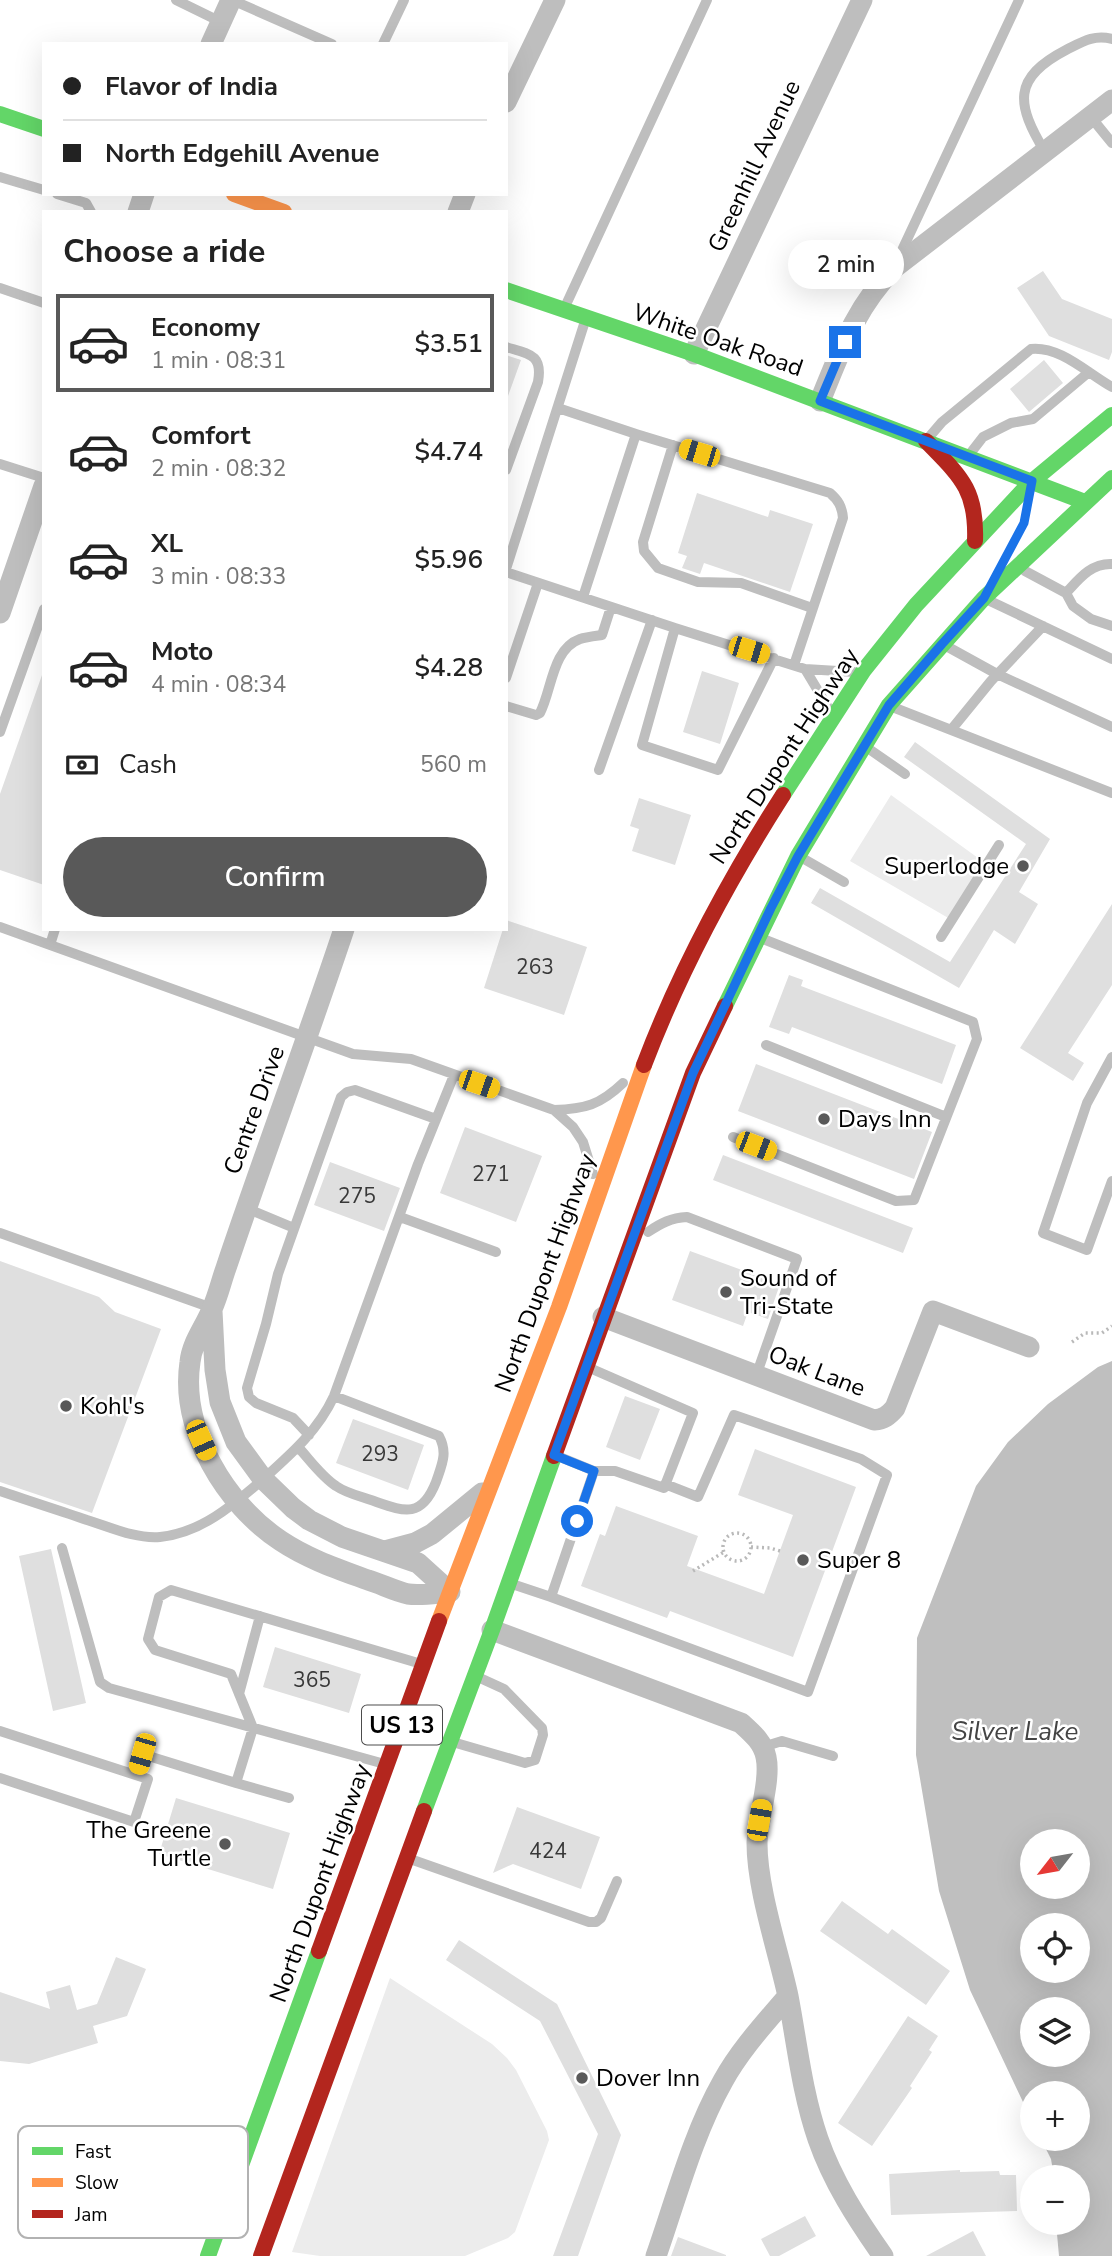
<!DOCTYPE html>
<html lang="en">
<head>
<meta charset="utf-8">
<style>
	:root { --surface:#fff; --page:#f2f2f2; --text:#222; --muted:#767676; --line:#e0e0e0; --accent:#595959 }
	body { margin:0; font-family:"Nunito Sans",sans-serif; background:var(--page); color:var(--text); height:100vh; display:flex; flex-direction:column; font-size:26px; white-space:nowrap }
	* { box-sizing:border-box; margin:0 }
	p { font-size:23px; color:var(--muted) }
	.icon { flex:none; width:38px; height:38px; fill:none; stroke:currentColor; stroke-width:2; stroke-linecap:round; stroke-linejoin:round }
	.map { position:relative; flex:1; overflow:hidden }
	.side { position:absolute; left:42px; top:210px; width:466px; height:721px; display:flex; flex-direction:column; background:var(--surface); border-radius:0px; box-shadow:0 7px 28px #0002 }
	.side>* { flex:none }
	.guide { position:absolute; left:42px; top:42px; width:466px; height:154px; border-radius:0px; box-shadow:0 7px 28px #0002; display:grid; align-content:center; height:154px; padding:0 21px; background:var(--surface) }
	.needle { width:46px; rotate:239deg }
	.buttons { position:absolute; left:1020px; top:1829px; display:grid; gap:14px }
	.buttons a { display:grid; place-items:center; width:70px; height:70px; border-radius:50%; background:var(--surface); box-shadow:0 7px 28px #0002; font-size:35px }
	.end { position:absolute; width:32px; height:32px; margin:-16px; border:9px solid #1a73e8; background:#fff; box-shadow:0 0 0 4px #fff }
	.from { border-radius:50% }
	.bubble { position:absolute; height:49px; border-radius:24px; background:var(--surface); box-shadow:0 7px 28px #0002; font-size:23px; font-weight:600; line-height:49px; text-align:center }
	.car { position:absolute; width:21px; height:42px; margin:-21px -10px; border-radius:9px; box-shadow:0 0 5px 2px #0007; background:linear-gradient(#f5c518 24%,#345 0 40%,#f5c518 0 76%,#345 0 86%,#f5c518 0) }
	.guide b { display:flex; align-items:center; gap:24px; height:66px; font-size:26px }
	.guide b+b { border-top:2px solid var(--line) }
	.guide i { width:18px; height:18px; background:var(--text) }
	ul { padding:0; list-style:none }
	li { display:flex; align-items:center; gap:21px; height:98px; margin:0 14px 10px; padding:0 7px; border:4px solid transparent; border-radius:0px }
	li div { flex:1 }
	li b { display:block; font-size:26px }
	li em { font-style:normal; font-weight:600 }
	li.selected { border-color:var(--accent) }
	li>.icon { width:63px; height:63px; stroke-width:1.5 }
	h2 { padding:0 21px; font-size:32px; line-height:84px }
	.pay { display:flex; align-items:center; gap:18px; height:77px; padding:0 21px; font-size:26px }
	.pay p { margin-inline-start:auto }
	.action { display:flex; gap:14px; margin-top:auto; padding:14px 21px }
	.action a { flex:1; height:80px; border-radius:42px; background:var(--accent); color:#fff; font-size:28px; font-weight:600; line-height:80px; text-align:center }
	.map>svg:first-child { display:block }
	.green { fill:#ececec }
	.water { fill:#bfbfbf; fill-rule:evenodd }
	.building { fill:#dfdfdf }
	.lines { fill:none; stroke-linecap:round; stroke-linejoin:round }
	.path { stroke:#b9b9b9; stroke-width:3.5; stroke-dasharray:2 3.5; stroke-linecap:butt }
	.lane { stroke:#bebebe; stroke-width:10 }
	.street { stroke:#bebebe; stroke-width:21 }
	.fast { stroke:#63d668; stroke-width:16 }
	.slow { stroke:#ff974d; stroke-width:16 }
	.jam { stroke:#b3261e; stroke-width:16 }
	.route { stroke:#1a73e8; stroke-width:9 }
	.poi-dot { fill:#595959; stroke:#fff; stroke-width:2.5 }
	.labels { text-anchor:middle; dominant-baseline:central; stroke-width:5; stroke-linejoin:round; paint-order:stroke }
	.number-label { font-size:21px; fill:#383838 }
	.shield { fill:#fff; stroke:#4c4c4c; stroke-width:2 }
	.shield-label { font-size:23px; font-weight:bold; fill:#000 }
	.street-label { font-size:24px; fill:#000; stroke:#fff }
	.poi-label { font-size:24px; fill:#000; stroke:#fff; text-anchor:start }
	.water-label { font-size:26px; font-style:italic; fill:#444; stroke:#fff }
	.key { fill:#fff; stroke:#b2b2b2; stroke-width:2 }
	.key-label { font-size:19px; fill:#000 }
</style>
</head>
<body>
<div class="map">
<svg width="1112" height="2256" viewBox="0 0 1112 2256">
	<rect width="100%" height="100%" fill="#fff"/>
	<path class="green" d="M891,795l94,68 -35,56 -100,-58z
		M390,1978l102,66 15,14 9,12 31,61 2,9 -34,92 -7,6 -43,18h-145l-28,-4z"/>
	<path class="water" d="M1112,1361v895h-53l-3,-33 22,-1v-45h-24l-3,-18 -10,-20 37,-1v-45h-46v28l-62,-131 -31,-99 -23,-136 1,-117 59,-152 32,-44 40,-38 50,-37zM1032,1841h46v45h-46zM1032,1925h46v45h-46zM1032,2009h46v45h-46z"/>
	<path class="building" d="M1043,271l19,28 50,20v33l-3,8 -60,-24 -32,-48z
		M506,355l15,5 -13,36h-2z
		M1044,360l19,23 -34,29 -19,-23z
		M697,493l71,24 2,-7 43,14 -23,68 -86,-29 -4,11 -18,-6 5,-12 -9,-3z
		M702,671l37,12 -19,61 -37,-12z
		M42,675h2v210l-44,-15v-76z
		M915,742l135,97 -31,53 19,12 -23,40 -21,-14 -35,58 -148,-85 9,-15 130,74 76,-118 -122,-87z
		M639,798l52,17 -16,50 -43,-14 7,-22 -9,-3z
		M1112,904v81l-44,68 16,10 -11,18 -53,-33z
		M506,920l81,27 -23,68 -80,-27 19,-59h3z
		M789,975l14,5 -2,6 155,59 -14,39 -150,-57 -3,7 -20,-7z
		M756,1064l176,68 -18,47 -176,-68z
		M465,1127l77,29 -26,66 -76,-29z
		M723,1155l190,73 -10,25 -190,-73z
		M330,1162l70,26 -16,43 -70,-26z
		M690,1251l90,33 -12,35 -20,-7 -5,14 -71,-26z
		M0,1261l99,36 16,15 46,17 -69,184 -92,-31z
		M625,1396l35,13 -20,51 -34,-13z
		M353,1419l71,26 -16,45 -72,-27z
		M755,1449l101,38 -63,170 -123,-46 -3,7 -86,-32 19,-52 5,2 11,-30 82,30 -11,30 77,28 29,-79 -55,-20z
		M51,1549l35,154 -33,8 -34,-155z
		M275,1647l86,27 -12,39 -86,-26z
		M176,1798l114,35 -17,56 -114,-35z
		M517,1807l83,30 -19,52 -68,-25 -20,9z
		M842,1901l46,33 4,-5 58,42 -24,34 -106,-74z
		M459,1940l98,64 64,131 -43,121h-25l45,-122 -58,-113 -94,-61z
		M116,1957l30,12 -19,47 -34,10 5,17 -69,21 -29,-3v-69l50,17 -4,-17 24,-7 7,25 20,-6z
		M908,2016l30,20 -9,14 3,2 -22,34 2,2 -40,58 -34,-23z
		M960,2170v2l39,-1 1,4h16l1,36 -126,4 -2,-41z
		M805,2216l11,20 -37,20h-9l-9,-17z
		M973,2231l13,25h-60z
		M678,2237l48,18v1h-55z"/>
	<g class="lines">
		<path class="path" d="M1072,1342l13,-9h17l10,-7
			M723 1547a14 14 0 1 1 28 0a14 14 0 1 1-28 0Z
			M751,1547l19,1 10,3
			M693,1571l31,-19"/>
		<path class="lane" d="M176,0l45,22
			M232,0l100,44
			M383,44l21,-44
			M1090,116l22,27
			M1045,152c-29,-48 -33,-74 21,-102 16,-8 28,-16 46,-11
			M0,177l44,13
			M57,194l29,9 5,9
			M897,261l122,-261
			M0,288l44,15
			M564,309l143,-309
			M506,347c23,7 37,7 32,35l-32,88
			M558,408l78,26 -53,163
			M636,434l194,59c8,7 12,13 13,25l-49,147
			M930,436l12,-14 89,-73c29,-3 56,24 81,38
			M673,445l-30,97 1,9 14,17 40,14 43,1 71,25
			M969,455l14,-18 28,-14 22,-4 56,-47
			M0,464l44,14
			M506,569l80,-251
			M1025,571l41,22 7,13 18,13 21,7
			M506,572l169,56
			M1066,593c13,-14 25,-30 46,-29
			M990,601l122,58
			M948,647l49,27 115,53
			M774,658l-56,112 -76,-25 33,-117 130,41 49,3
			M805,669l24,40
			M506,678l32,-95
			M506,706l30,9 4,-2c12,-23 12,-64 40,-74 6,-2 15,-3 22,-4l9,-28
			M895,708l217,85
			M951,730l40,-49 52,-55
			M0,732l44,-123
			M869,749l36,25
			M599,770l53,-150
			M804,859l40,23
			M0,927l353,127 58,5 143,51 19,17 10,15 10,32
			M941,937l58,-92
			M50,945l5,-16
			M766,1045l180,72
			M1112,1057l-25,46 -44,130 44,17 25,-69
			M554,1110c31,-1 46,-5 69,-27
			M733,1137l163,64 18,-1 63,-161 -4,-17 -210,-83
			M246,1208l48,20
			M400,1217l96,35
			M648,1232c13,-9 23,-14 39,-15l110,42 -41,117
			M0,1233l212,75
			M592,1369l101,44 -29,75 -49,-17h-21
			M309,1435l-16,-17 -37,-15 -7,-6 -2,-9 19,-64 12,-50 63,-177 6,-5 8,-2 81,29
			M298,1447c12,13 23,29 38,39 10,7 23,10 35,14 32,11 50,20 65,-18 6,-18 12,-29 3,-46l-105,-40
			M0,1491c29,10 58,19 87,29 23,7 48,19 73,17 40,-4 72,-31 101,-56 29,-26 57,-50 73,-85l84,-232 36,-89
			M62,1548l38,134 9,6 272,75
			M515,1585l36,12 43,-126 -34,-14
			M551,1597l257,95 79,-217 -26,-16 -127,-44 -36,82 -33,-13
			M239,1694l21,-78
			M0,1731l148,48 -14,43 -134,-44
			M456,1743l69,20 10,-3 8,-25 -1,-7 -38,-39 -24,-11
			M763,1747l19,-6 51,15
			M136,1775l6,-21 94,29 17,-55 -22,-54 -76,-24 -7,-11 11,-42 12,-7 247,73
			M236,1783l53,15
			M413,1860l176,62h7l5,-4 16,-37"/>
		<path class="street" d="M211,44l20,-44
			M506,102l49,-102
			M138,212l6,-18
			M458,212l7,-18
			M694,354l168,-354
			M820,401c21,-51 35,-93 74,-133l218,-168
			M0,613l44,-127
			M344,929c-38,114 -80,226 -118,339 -5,14 -8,28 -14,41 -7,18 -20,33 -22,53 -10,68 36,143 91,179 27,18 57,28 87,39 13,4 27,11 40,14 13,2 29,-1 42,-2
			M212,1311l3,59 5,32 16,40 27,37 30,29 16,12 33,17 76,26 32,29
			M603,1317l271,103c10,-1 14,-4 21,-12l38,-97 96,36
			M385,1551l30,-8 17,-9 50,-41
			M492,1630l249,93c11,10 22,19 25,34 5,23 -8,60 -9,86 0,46 21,107 31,153
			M656,2256c20,-57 37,-122 67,-175 17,-31 42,-58 65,-85 9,47 14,97 30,143 15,43 39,80 65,117"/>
		<path class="fast" d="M0,114l44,15
			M506,290l188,64 391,148
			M783,795l81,-125 52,-65 114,-122 82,-68
			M725,1006l73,-150 91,-151 95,-107 128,-120
			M424,1811l68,-181 62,-174
			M208,2256l111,-305"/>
		<path class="slow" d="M234,194l50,18
			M439,1621l120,-314 85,-242"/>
		<path class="jam" d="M926,441c34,35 51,48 49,100
			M644,1065c36,-95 84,-184 139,-270
			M554,1456l139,-383 32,-67
			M319,1951l120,-330
			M261,2256l163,-445"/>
	</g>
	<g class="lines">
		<path class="route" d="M577,1521l17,-50 -40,-16 139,-382 78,-165 27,-52 91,-151 53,-61 42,-46 40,-75 8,-42 -212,-80 25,-59"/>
	</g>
	<g class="poi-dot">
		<circle cx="1023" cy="866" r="7"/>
		<circle cx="824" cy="1119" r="7"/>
		<circle cx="726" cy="1292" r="7"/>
		<circle cx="66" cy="1406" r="7"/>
		<circle cx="803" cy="1560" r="7"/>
		<circle cx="225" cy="1844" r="7"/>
		<circle cx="582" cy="2078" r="7"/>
	</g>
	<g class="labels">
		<g class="number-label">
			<text x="535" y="967">263</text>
			<text x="491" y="1174">271</text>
			<text x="357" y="1196">275</text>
			<text x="380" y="1454">293</text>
			<text x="312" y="1680">365</text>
			<text x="548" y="1851">424</text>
		</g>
		<rect class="shield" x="362" y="1705.5" width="80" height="39" rx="5"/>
		<g class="shield-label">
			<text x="402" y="1725">US 13</text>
		</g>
		<g class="street-label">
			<text transform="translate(754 166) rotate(-65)">Greenhill Avenue</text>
			<text transform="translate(718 340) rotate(19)">White Oak Road</text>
			<text transform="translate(784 756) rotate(-57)">North Dupont Highway</text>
			<text transform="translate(254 1110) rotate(-70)">Centre Drive</text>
			<text transform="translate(545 1273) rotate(-70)">North Dupont Highway</text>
			<text transform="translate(817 1371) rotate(21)">Oak Lane</text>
			<text transform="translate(320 1883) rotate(-70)">North Dupont Highway</text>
		</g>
		<g class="poi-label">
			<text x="1009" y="866" text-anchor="end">Superlodge</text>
			<text x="838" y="1119">Days Inn</text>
			<text x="740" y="1278">Sound of<tspan x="740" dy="28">Tri-State</tspan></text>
			<text x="80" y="1406">Kohl's</text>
			<text x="817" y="1560">Super 8</text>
			<text x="211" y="1830" text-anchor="end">The Greene<tspan x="211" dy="28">Turtle</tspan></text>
			<text x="596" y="2078">Dover Inn</text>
		</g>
		<g class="water-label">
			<text x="1015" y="1731">Silver Lake</text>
		</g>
	</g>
	<rect x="18" y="2126" width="230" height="112" rx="10" class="key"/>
	<rect x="32" y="2147" width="31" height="8" fill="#63d668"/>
	<rect x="32" y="2178" width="31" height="9" fill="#ff974d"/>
	<rect x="32" y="2210" width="31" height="8" fill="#b3261e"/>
	<g class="key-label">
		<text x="75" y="2158">Fast</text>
		<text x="75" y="2189">Slow</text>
		<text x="75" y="2221">Jam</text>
	</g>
</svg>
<div class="buttons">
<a><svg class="needle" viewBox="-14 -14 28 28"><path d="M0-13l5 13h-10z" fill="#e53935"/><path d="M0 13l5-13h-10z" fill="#767676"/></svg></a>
<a><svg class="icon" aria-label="locate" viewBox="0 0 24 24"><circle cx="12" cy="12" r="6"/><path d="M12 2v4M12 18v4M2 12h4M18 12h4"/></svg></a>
<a><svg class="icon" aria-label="layers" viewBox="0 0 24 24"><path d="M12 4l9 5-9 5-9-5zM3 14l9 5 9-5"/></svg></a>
<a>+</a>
<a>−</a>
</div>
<i class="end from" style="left:577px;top:1521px"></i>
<i class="end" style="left:845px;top:342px"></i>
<div class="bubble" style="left:788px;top:240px;width:116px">2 min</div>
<i class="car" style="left:699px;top:453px;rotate:287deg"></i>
<i class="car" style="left:749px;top:650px;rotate:107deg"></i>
<i class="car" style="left:479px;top:1084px;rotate:109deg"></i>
<i class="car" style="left:756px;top:1146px;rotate:111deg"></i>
<i class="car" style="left:201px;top:1440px;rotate:156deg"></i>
<i class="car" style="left:142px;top:1754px;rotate:196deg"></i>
<i class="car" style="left:759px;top:1820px;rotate:10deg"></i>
<div class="guide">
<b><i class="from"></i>Flavor of India</b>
<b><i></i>North Edgehill Avenue</b>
</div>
<section class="side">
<h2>Choose a ride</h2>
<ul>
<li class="selected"><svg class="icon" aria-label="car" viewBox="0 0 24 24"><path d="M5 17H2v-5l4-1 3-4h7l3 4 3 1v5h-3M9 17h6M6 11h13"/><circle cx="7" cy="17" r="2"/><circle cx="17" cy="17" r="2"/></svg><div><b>Economy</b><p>1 min · 08:31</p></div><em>$3.51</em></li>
<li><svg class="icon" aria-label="car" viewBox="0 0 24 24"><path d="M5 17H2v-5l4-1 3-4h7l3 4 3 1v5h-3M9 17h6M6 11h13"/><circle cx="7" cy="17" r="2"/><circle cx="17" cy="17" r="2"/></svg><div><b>Comfort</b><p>2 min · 08:32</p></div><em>$4.74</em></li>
<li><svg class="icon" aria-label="car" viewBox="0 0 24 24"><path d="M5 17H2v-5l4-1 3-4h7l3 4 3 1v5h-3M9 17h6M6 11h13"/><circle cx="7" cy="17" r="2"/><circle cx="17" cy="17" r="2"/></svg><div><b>XL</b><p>3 min · 08:33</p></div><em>$5.96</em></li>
<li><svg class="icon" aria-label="car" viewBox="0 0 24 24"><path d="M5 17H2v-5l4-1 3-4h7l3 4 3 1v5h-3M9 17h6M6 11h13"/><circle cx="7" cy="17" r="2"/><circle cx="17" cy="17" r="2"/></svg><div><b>Moto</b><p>4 min · 08:34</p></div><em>$4.28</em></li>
</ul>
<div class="pay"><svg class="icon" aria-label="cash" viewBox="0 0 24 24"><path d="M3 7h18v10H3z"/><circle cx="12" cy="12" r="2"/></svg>Cash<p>560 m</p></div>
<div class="action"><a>Confirm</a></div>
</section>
</div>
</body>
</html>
